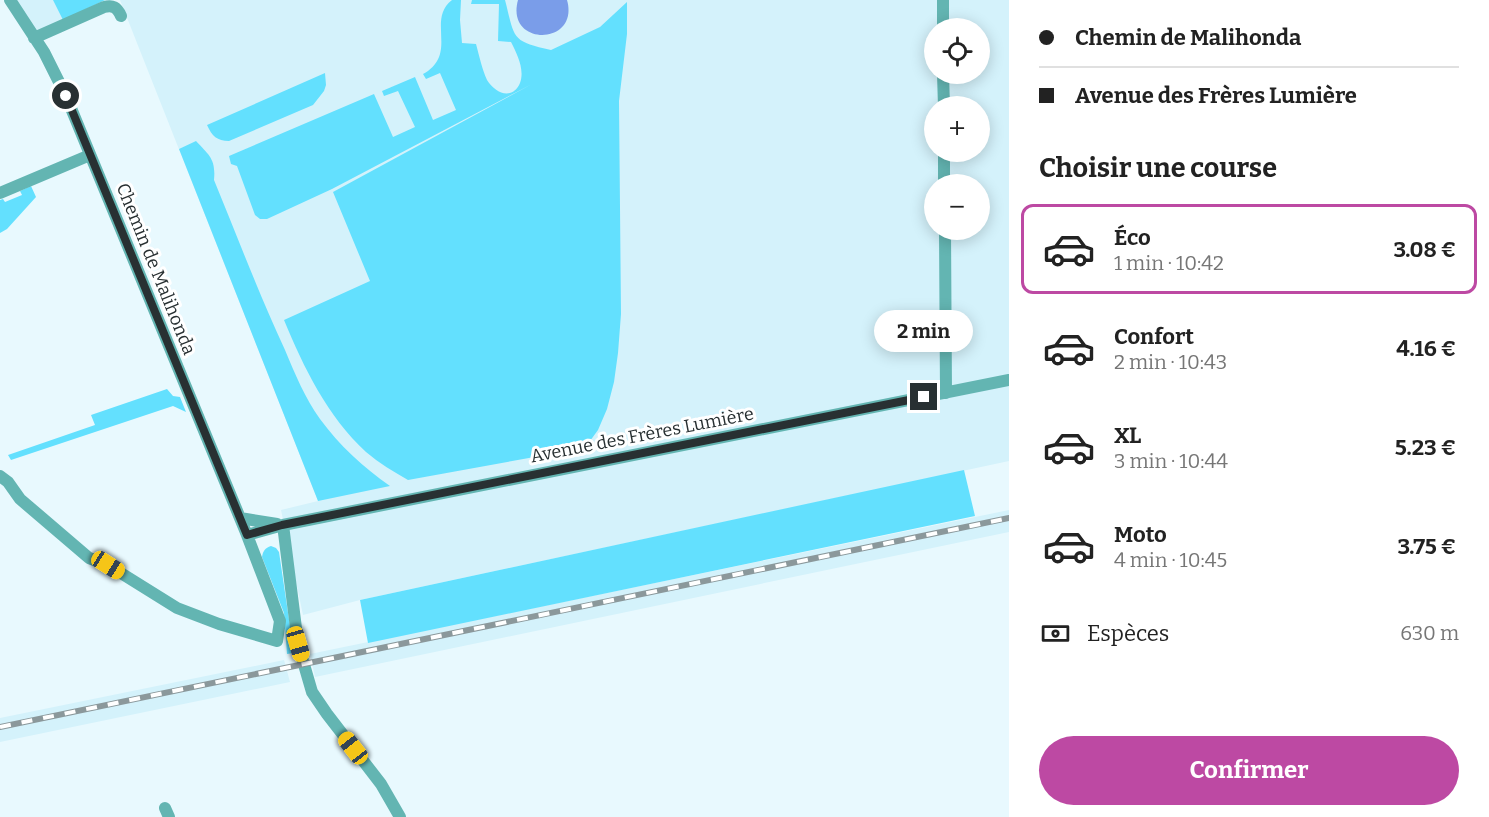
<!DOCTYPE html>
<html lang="fr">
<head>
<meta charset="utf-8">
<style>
	:root { --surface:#fff; --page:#f6f6f6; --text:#222; --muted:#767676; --line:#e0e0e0; --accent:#bd49a3 }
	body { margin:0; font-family:Bitter,serif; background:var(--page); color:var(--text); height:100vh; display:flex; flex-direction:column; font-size:22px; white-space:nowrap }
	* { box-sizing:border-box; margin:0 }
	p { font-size:20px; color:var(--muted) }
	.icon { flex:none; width:33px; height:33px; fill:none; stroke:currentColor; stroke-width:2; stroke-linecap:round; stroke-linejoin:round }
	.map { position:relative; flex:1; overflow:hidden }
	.drawer { display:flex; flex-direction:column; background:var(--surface); width:480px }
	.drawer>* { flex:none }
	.banner { display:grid; align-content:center; height:132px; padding:0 30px; background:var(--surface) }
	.controls { position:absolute; left:924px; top:18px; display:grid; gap:12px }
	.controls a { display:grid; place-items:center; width:66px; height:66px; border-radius:50%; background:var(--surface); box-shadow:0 3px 15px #0003; font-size:30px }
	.end { position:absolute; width:27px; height:27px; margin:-14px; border:8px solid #283032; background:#fff; box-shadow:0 0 0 3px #fff }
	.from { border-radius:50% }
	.bubble { position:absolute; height:42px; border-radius:21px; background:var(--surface); box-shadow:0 3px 15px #0003; font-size:20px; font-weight:700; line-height:42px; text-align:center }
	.car { position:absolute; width:18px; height:36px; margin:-18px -9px; border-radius:8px; box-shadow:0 0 4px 2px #0007; background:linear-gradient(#f5c518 24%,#345 0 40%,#f5c518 0 76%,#345 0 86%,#f5c518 0) }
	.banner b { display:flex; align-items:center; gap:21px; height:57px; font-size:22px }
	.banner b+b { border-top:2px solid var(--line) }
	.banner i { width:15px; height:15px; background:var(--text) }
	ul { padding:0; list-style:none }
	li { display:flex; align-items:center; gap:18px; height:90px; margin:0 12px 9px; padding:0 18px; border:3px solid transparent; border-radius:12px }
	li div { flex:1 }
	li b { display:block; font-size:22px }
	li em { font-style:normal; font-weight:700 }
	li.on { border-color:var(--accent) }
	li>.icon { width:54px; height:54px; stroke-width:1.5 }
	h2 { padding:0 30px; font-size:27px; line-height:72px }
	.pay { display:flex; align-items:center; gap:15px; height:66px; padding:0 30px; font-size:22px }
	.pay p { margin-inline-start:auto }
	.primary-button { display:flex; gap:12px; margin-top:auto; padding:12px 30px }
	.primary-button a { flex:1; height:69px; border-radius:36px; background:var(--accent); color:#fff; font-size:24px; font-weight:700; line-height:69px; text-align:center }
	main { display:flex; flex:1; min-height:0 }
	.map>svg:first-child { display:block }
	.built { fill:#d4f2fb; fill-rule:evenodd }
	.green { fill:#63e0fe }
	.water { fill:#7a9de9 }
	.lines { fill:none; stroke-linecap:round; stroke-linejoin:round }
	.minor { stroke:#63b5b2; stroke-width:12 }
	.rail-casing { stroke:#8b989b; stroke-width:6 }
	.rail { stroke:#fff; stroke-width:4; stroke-dasharray:11; stroke-linecap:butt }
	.route { stroke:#283032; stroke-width:8 }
	.labels { text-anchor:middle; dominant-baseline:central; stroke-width:6; stroke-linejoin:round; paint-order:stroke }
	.street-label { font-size:18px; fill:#283032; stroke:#fff }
</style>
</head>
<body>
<main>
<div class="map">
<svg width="1009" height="817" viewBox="0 0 1009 817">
	<rect width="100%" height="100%" fill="#e8f9fe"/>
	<path class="built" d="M10,0h103l-81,35z
		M120,0h889v461l-649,139 -57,15 -22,-105 37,-9zM934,28h46v46h-46zM934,106h46v46h-46zM934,184h46v46h-46z
		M1009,510v22l-694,145 -5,-23z
		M284,660l6,22 -290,60v-24z"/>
	<path class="green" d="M53,0h52l-42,20z
		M452,0h9l-1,20 2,23 14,1c3,11 6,25 11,36 8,13 25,21 33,3 5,-14 -3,-29 -9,-41l-13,-1 1,-37h-28l1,-4h33c10,38 5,41 46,50l49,-23 27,-25v32l-8,67 2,213 -3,39 -4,29 -7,27 -9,21 -8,11 -11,8 -171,31c-14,-8 -29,-17 -42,-28 -39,-36 -62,-84 -82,-132l86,-39 -37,-89 199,-108 -200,105 -65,30h-7l-5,-4 -18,-49 -6,-2 -2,-8 145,-62 19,43 22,-10 -17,-36 -14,5 -2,-5 33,-14 18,43 23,-10 -16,-37 -14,6 -3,-5c36,-20 3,-54 29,-74z
		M325,73l1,12 -2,6 -11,14 -84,36c-12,0 -17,-5 -22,-16z
		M196,141c13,14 20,18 18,39 23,56 45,114 71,170 10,24 20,48 35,69 19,26 44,49 70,67l-72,15 -139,-352z
		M31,186l5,11 -29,32 -7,4v-33l3,-1 2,3 17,-7 -2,-4z
		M167,389l6,7 7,1 6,15 -13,-6 -162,54 -3,-5 87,-30 -4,-10z
		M964,470l11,46 -607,127 -8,-43z
		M271,546l5,2 3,4 15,101 -7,1 -3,-41 -22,-56c1,-6 3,-9 9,-11z"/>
	<path class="water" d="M518,0h49c13,46 -62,47 -49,0z"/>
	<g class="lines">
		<path class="minor" d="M943,0v28
			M34,38l70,-31c9,-2 13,0 17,9
			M943,74l1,32
			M944,152v32
			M0,193l90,-38
			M945,230l1,163
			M0,476l8,6 12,17 69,59 19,7 69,43 42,16 58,17 3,-20 -33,-86 -181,-439 -22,-44 -34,-52
			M240,518l37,6
			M283,525l15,119 14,48 15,22 54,70 19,33
			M247,535l36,-10 726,-145
			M165,808l4,9"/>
		<g class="rail-casing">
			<path id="rail" d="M0,727l1009,-209"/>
		</g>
		<use href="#rail" class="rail"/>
	</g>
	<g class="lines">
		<path class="route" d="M66,96l181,439 35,-10 642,-128"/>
	</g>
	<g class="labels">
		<g class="street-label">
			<text transform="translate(156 269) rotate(68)">Chemin de Malihonda</text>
			<text transform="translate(642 435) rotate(-11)">Avenue des Frères Lumière</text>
		</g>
	</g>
</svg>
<div class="controls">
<a><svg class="icon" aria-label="locate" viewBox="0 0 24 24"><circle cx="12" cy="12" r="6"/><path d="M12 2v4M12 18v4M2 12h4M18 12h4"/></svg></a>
<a>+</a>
<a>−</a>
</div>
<i class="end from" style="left:66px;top:96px"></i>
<i class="end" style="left:924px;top:397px"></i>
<div class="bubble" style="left:874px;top:310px;width:99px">2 min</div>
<i class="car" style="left:108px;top:565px;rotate:122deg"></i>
<i class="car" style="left:298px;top:644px;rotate:164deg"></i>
<i class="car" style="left:353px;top:748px;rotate:322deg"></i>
</div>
<section class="drawer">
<div class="banner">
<b><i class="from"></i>Chemin de Malihonda</b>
<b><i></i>Avenue des Frères Lumière</b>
</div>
<h2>Choisir une course</h2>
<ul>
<li class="on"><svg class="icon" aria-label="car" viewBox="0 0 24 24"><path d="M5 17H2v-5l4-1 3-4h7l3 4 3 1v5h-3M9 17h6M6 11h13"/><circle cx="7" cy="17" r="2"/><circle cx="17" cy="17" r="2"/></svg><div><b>Éco</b><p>1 min · 10:42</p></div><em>3.08 €</em></li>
<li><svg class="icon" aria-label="car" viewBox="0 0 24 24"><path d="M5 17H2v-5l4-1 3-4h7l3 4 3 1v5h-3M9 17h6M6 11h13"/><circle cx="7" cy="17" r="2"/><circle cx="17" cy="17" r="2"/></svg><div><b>Confort</b><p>2 min · 10:43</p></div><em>4.16 €</em></li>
<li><svg class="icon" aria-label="car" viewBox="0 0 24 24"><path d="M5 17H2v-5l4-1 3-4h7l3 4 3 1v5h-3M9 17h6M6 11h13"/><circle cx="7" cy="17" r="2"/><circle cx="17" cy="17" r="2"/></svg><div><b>XL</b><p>3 min · 10:44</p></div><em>5.23 €</em></li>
<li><svg class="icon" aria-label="car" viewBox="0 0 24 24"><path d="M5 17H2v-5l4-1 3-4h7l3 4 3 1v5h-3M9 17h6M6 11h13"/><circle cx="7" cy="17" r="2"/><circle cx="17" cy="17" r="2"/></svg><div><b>Moto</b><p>4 min · 10:45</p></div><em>3.75 €</em></li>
</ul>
<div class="pay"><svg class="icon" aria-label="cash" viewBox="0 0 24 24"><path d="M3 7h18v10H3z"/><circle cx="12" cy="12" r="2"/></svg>Espèces<p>630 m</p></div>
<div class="primary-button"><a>Confirmer</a></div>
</section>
</main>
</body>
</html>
